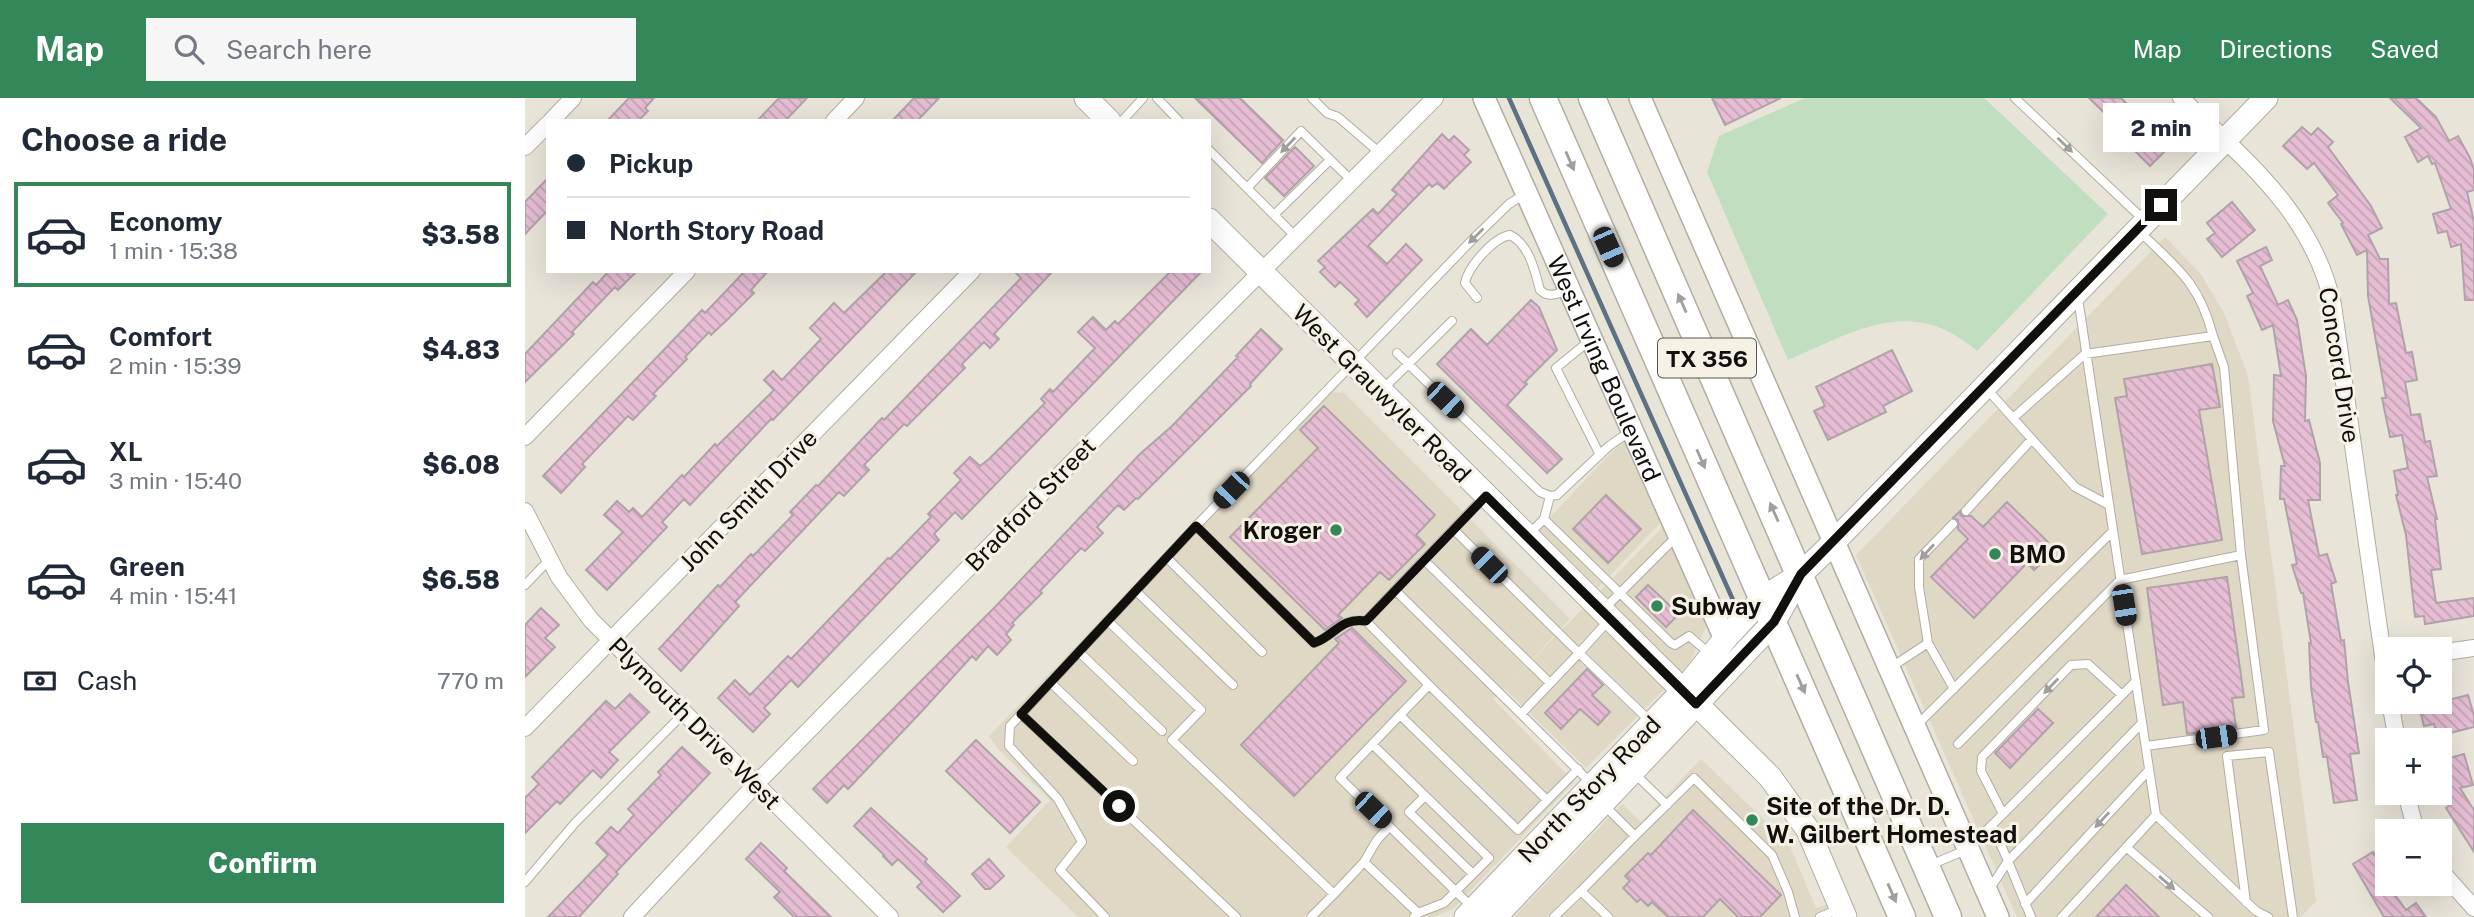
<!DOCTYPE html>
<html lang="en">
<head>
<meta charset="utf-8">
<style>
	:root { --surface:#fff; --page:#f6f6f7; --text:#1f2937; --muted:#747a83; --line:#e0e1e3; --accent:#348759 }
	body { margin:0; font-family:"Public Sans",sans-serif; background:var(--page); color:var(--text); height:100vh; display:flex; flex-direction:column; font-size:26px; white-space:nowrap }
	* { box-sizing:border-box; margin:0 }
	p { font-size:23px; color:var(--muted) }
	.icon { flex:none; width:38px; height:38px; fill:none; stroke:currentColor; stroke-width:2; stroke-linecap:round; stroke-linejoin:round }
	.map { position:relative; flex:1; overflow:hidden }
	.panel { display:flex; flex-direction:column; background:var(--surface); width:525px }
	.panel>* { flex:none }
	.hud { position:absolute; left:21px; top:21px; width:665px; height:154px; border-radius:0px; box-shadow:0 7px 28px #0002; display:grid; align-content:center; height:154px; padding:0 21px; background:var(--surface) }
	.tools { position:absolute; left:1850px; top:539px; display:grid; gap:14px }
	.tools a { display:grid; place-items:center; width:77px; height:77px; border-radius:0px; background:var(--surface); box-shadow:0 7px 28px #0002; font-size:35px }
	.end { position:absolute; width:32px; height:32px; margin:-16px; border:9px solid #12100c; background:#fff; box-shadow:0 0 0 4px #fff }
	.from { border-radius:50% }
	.bubble { position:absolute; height:49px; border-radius:0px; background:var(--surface); box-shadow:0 7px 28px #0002; font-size:23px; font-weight:800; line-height:49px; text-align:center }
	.car { position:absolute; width:21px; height:42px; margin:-21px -10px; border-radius:9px; box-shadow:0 0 5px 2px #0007; background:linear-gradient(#222 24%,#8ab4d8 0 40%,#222 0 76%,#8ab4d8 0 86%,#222 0) }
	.hud b { display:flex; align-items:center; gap:24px; height:66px; font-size:26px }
	.hud b+b { border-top:2px solid var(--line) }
	.hud i { width:18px; height:18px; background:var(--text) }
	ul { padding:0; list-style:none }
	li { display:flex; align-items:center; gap:21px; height:105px; margin:0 14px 10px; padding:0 7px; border:4px solid transparent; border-radius:0px }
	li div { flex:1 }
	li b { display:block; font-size:26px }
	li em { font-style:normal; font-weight:800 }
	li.selected { border-color:var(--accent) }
	li>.icon { width:63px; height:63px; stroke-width:1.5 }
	h2 { padding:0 21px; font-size:32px; line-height:84px }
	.pay { display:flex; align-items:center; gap:18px; height:77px; padding:0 21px; font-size:26px }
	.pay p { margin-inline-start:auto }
	.cta { display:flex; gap:14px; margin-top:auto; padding:14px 21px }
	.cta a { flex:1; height:80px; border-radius:0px; background:var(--accent); color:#fff; font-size:28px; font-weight:800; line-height:80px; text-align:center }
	header { display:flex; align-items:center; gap:42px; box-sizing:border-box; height:98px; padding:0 35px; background:var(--accent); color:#fff }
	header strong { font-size:33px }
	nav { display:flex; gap:38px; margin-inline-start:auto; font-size:24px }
	.search { width:490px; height:63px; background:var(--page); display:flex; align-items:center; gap:18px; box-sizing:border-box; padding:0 24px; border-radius:0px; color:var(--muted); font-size:26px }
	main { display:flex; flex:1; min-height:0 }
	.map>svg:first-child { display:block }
	.built { fill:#dfd8c5 }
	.green { fill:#c1dec0 }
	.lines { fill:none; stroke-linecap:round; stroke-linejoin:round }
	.stream { stroke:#5c7184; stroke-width:4.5 }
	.building { fill:url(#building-back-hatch); stroke:#afa3a9; stroke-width:2 }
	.service-casing { stroke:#b1ada2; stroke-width:10 }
	.minor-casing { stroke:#b1ada2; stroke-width:18 }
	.tertiary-casing { stroke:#b1ada2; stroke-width:24 }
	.secondary-casing { stroke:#b1ada2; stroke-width:25 }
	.primary-casing { stroke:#b1ada2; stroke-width:29 }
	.service { stroke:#fff; stroke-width:8 }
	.minor { stroke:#fff; stroke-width:16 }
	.tertiary { stroke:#fff; stroke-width:21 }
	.secondary { stroke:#fff; stroke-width:23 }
	.primary { stroke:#fff; stroke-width:26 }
	.oneway { fill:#a09f9e }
	.route { stroke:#12100c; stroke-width:9 }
	.poi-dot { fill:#348759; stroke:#f6f1e5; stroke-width:2.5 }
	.labels { text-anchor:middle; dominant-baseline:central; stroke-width:6; stroke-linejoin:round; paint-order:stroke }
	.shield { fill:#f6f1e5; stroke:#56544d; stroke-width:2 }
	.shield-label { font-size:23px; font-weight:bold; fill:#12100c }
	.street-label { font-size:24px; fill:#12100c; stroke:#f6f1e5 }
	.poi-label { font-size:24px; font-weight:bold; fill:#12100c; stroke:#f6f1e5; text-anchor:start }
</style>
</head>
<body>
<header>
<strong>Map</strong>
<div class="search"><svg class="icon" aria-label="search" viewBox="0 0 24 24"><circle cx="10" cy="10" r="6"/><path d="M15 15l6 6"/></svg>Search here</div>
<nav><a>Map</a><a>Directions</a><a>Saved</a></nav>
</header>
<main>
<section class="panel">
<h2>Choose a ride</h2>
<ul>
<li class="selected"><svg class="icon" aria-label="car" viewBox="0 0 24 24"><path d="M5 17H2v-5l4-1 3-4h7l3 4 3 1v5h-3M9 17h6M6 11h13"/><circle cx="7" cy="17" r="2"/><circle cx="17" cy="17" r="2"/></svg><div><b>Economy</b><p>1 min · 15:38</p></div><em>$3.58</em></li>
<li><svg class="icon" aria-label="car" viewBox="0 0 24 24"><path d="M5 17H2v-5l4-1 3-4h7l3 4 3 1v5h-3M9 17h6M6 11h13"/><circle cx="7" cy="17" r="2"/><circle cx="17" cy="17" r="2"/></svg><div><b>Comfort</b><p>2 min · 15:39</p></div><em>$4.83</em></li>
<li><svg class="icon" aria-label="car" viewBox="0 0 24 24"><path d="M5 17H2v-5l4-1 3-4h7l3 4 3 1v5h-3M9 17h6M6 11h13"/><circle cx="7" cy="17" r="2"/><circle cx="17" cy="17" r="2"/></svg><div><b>XL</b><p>3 min · 15:40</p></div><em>$6.08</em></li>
<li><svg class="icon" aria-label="car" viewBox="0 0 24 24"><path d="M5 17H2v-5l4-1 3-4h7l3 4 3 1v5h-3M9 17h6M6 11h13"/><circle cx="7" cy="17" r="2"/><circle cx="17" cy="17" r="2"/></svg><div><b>Green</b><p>4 min · 15:41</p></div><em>$6.58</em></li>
</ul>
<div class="pay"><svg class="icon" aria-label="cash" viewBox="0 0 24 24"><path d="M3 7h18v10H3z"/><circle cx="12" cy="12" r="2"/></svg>Cash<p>770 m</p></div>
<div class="cta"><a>Confirm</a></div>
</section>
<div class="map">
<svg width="1949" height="819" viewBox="0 0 1949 819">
	<defs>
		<pattern id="building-back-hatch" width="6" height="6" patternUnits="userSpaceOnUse" patternTransform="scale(1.75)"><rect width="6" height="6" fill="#e6bdd3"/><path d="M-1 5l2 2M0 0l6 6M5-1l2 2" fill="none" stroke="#c4a1b4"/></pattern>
	</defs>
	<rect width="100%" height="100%" fill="#e9e4d8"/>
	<path class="built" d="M1640,139l36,37 24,41 23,61 68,525 -15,16h-284l-161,-362z
		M809,294l10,1 226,226 -53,56 147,-149 44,97 -19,41 -103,104 -82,-80 -11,11 81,83 -121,127 -19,8h-356l-72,-70 44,-47 -52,-51 -9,-13 331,-343z
		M1100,340l37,83 -64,67 -60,-58z
		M1176,661l88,85 27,64 12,-4 5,13h-319l108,-113 19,18z"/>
	<path class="green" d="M1280,0h179l124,116 -131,137c-65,-57 -122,-20 -189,9l-81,-188 12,-36z"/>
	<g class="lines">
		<path class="stream" d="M984,0l224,502"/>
	</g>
	<path class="building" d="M104,0h25l-9,10 3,3 -10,10h-31z
		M254,0h28l-22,23h-28z
		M389,0h25l-22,23h-25z
		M670,0h45l43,42 -21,23z
		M1187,0h69l-56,27z
		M1564,0h32l49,48 -20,20 -25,-25 4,-4z
		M1865,0h26l20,19 13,24 9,-5 12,22 4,12v20l-7,2 7,30v78h-9l-4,-56 -10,3 -4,-16 -9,2 -5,-19 18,-5 -16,-46 -3,1 -4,-8 -10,6 -13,-25 16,-9z
		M1777,29l9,8 7,-7 15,14 -5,5 43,59 11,22 -14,7 12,24h8l1,45 7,-1 10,50 6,-1 5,28 -12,2 6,33 9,-1 5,28 5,-1 7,35 -10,1 10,42h-2l6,50 -10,1 5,33 38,-5v18l-49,8 -1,-8 -9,1 -9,-82 -10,-40h2l-4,-24 14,-3 -6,-33 -12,2 -8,-39h4l-18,-102 -1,-46 -10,5 -16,-31 2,-1 -15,-20 10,-8 -24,-32 -7,6 -24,-23z
		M917,36l7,7 5,-5 15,14 -5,5 7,7 -27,27 -7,-6 -5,4 -3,-3 -61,62 19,18 19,-20 16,16 -55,57 -12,-13 4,-4 -19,-18 -5,5 -15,-15 5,-5 -7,-6 55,-52 5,5 19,-20 -5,-4z
		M770,49l19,19 -30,30 -19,-18z
		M23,80v32l-23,24v-32z
		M1707,104l23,28 -33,27 -15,-18 8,-6 -8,-10z
		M1741,149l6,13 -12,6 18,39 10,-5 9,20 9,56 -1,45 4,-1 11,43v37h-12l11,56 8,-2 9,28 -5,2 10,57 3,-1 4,42 11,71 -9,1 7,46 -23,3 -7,-46h-4l-5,-35h-2l-5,-35 -2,-44h2l-8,-50h-2l-9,-28 5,-1 -13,-65h-4l1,-33h4l-12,-45 1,-46 7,1 -8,-51 -11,5 -15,-34 6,-3 -16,-32z
		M84,173h28l-19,19 -3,-3 -43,45 2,2 -49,48v-28l68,-72 3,3z
		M220,173h23l-17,19 3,3 -26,26 -17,16 -2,-3 -24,25 2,2 -34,35 3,2 -23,24 -5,-4 -46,48 3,3 -24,26 -18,-17 159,-166 3,3z
		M362,173h30l-144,149 -2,-1 -81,86 -6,-6 -22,23 5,5 -60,63 -21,-20 37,-38 -19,-17 13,-14 12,11 4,-4 9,9 40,-42 2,2 31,-33 2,2 57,-56 -10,-10 9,-9 9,9 39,-41 -11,-11 24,-25 10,10z
		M489,173h39l-59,63 5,5 -9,9 -6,-6 -22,22 3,4 -58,58 -3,-2 -40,41 5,5 -25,26 -5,-4 -104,110 4,4 -58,65 -22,-22 59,-64 2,2 31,-33 2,2 40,-41 -3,-3 26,-27 2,1 64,-68 2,2 137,-142z
		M646,173h31l-240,248 -7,-7 -21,22 5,6 -141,147 -7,-7 -27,28 6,6 -17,18 -35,-34 17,-18 15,15 38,-39 3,3 97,-101 2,1 41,-42 -3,-3 33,-34 -7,-7 16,-16 10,9 9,-7 56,-56 -4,-4 9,-10 3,3 42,-44 -17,-16 15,-15 13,13 9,-9 3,3z
		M1006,202l8,7 18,43 -32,32 2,2 -20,21 55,54 -15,14 -110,-109 34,-35 16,16z
		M736,231l21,20 -32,35 1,2 -113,113 -2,-1 -12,12 -6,-5 -21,22 6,6 -18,18 -4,-3 -41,43 2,2 -30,30 2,2 -8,9 5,6 -14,15 -9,-9 -12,14 -4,-4 -49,54 -75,79 -4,-4 -17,18 -14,-14 182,-182 145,-153 32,-28 66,-69 -2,-1z
		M1367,252l20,41 -29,15 3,6 -58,28 -14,-29 11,-5 -9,-19z
		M1687,266l8,43 -21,3 23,130 -80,14 -27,-156 12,-2 -3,-17z
		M799,308l111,109 -19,20 9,9 -36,36 -9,-8 -42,43 4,3 -17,12 -95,-93 88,-89 -18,-18z
		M1081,397l35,34 -33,34 -35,-34z
		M1482,404l41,40 -11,11 8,7 -11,10 -7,-7 -53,55 -43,-41 37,-38 -10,-10v-9l-5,-2 7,-7 2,5h9l12,11z
		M1702,479l17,120 -12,1 4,29 -49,7 -4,-32 -20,3 -16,-117z
		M1123,487l31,29 -13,13 -30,-30z
		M16,510l18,17 -14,13 10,9 -30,30v-52z
		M827,530l54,53 -112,115 -53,-51 98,-102 -4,-4z
		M1062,571l16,16 -11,10 18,17 -12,13 -18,-16 -19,20 -16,-16z
		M105,596l19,18 -40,40 9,8 -17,18 -8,-8 -33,34 -3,-3 -32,32v-35l14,-14 -7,-7 74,-76 9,8z
		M1943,597l6,21v11l-36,9 -4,-12 -10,2 -3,-12 10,-3 -2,-6z
		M1513,611l15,14 -43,45 -15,-15z
		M451,642l64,62 -30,31 -64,-62z
		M157,649l28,26 -94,99 2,2 -39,43h-31l60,-62 -12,-12 15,-16 7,6 16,-18 -6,-6 33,-34 -3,-3z
		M1939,656l9,31 -13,3 14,22v42l-28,-44 5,-4 -12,-43z
		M346,710l56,51 -2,3 35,34 -17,16 -26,-25 5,-5 -24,-23 -6,6 -9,-9 1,-1 -30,-29z
		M1168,712l88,85 -21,22h-22l-18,-18 -17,18h-35l-16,-15 -4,4 -7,-7 -4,3 -14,-14 7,-7 -5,-5 23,-23 3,2z
		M236,745l26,25 -3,3 47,46h-37l-20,-20 6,-5 -34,-33z
		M1848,754l10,17 4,-2v17l19,26 10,-7 10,14h-42l-31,-53z
		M464,761l15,17 -14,13h-5l-13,-15z
		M1601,787l33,32h-63z"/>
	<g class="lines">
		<g class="service-casing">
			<path id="service" d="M632,0l22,23
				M787,0l15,15 11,4 42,36
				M1490,0l130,123
				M597,23l21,-23
				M684,52l87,87
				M722,90l54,-57 51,50
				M749,117l56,-55
				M952,200l-12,-15c3,-16 28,-45 45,-48 19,9 25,36 30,55 9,9 18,3 29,0
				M1688,238l11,31 17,188
				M1064,243l-33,27 44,87
				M872,255l143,139 10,4 7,-1 52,-49 20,-14
				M1461,290l89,99 34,18
				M858,291l69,-68
				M1488,320l72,-64 128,-18c-14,-54 -36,-68 -74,-105
				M1441,413l66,-72
				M1019,421l127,124 4,2 14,-9 20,17
				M671,428l118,117c21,-7 26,-26 52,-22l29,-31 196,193
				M928,431l126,124 -58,61
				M1003,437l16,-16 6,-23
				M642,460l95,94
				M899,462l126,123
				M0,487l24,-25
				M870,492l90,-94
				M611,493l97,94
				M1079,511l72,-72
				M1085,521l-31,34 71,68
				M583,523l93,89 -29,30 162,154 30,-32 54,51 -4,4
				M841,523l63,64 -29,30 118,115 60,-61
				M1403,545l-9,-56v-28l34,-35
				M554,554l83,79
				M1365,570l38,-25 26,46
				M525,584l83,79
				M904,587l118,115
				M496,616l215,203
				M875,617l-60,63 142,139
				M1392,627l196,-194
				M847,646l117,114 -45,45 -26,10
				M1433,646l162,-164 121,-25 23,175 -118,16
				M1109,675l33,32
				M900,698l-16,16 64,62
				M1478,716l-22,-43 1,-14 89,-92 17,-1 34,31
				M1631,717l100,96 12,6
				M1110,738l59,-58 78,77 16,37 7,25
				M1601,749l82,70
				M839,764l13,-22 12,-13
				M1403,768l40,-17 168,-168
				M0,784l50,-59 110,-111
				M1464,792l19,-29 -16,-36
				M1056,793l54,-55 -30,-30
				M1721,804l-19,-146 42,-4 24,165
				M1500,806l124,-134
				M580,819l-45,-47 22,-28 -24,-43 -49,-53 1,-20 186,-200 278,-288 35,-34 16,-10
				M786,819l23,-23
				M1029,819l27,-26 27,26
				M1295,819l19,-8
				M1506,819l-23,-56 134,-138
				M1537,819l94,-102 -78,-517"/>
		</g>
		<g class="minor-casing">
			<path id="minor" d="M1656,0c64,62 132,115 152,207l54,379
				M26,23l22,-23
				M309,23l22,-23
				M0,49l23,-23
				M0,339l162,-166
				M0,413l34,66 32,43 299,297
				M1914,555l35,-5
				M1865,604l7,38
				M0,630l447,-457
				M1881,695l10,38
				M1914,771l35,39
				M107,819l125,-134 387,-394 291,-291"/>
		</g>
		<g class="tertiary-casing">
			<g id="tertiary">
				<path id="s1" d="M959,0l241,541"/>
				<path d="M1115,0l358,819"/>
			</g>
		</g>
		<g class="secondary-casing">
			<path id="secondary" d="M561,0l23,23
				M684,122l561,557 38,53 37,87
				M941,819l217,-226 42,-52 38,-41 38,-24 24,-23 441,-453
				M970,819l279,-295 25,-45"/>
		</g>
		<g class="primary-casing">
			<path id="primary" d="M1018,0l359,819
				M1067,0l356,819"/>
		</g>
		<use href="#service" class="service"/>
		<use href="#minor" class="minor"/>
		<use href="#tertiary" class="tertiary"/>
		<use href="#secondary" class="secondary"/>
		<use href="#primary" class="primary"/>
	</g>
	<defs><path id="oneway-solid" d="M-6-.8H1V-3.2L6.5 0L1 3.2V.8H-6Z" transform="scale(1.75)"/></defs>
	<g class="oneway">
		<use href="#oneway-solid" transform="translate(763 47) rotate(134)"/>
		<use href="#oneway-solid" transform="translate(1540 47) rotate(44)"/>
		<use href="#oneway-solid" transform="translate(1045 63) rotate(66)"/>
		<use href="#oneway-solid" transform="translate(951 138) rotate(135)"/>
		<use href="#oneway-solid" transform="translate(1157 205) rotate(-114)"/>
		<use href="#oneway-solid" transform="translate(1176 361) rotate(66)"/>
		<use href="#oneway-solid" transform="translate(1249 414) rotate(-114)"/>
		<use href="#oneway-solid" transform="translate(1402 454) rotate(132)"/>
		<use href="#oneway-solid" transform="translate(1276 586) rotate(66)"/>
		<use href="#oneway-solid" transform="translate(1526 588) rotate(134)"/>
		<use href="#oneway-solid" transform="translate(1577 722) rotate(133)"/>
		<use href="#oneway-solid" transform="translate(1642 785) rotate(41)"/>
		<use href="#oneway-solid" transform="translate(1367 795) rotate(66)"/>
	</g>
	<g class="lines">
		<path class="route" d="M594,708l-98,-92 175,-188 118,117c21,-7 26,-26 52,-22l120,-125 210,208 78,-82 27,-48 360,-369"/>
	</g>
	<g class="poi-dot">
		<circle cx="811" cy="432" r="7"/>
		<circle cx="1470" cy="456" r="7"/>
		<circle cx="1132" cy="508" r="7"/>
		<circle cx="1227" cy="722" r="7"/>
	</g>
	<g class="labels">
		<rect class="shield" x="1133" y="240.5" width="98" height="39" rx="5"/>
		<g class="shield-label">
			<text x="1182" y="260">TX 356</text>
		</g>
		<g class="street-label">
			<text transform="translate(1815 267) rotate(81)">Concord Drive</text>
			<text stroke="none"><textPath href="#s1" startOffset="296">West Irving Boulevard</textPath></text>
			<text transform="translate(857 295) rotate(45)">West Grauwyler Road</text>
			<text transform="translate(223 402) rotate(-46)">John Smith Drive</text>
			<text transform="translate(505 406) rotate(-46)">Bradford Street</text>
			<text transform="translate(170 625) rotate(45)">Plymouth Drive West</text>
			<text transform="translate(1064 691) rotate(-46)">North Story Road</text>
		</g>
		<g class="poi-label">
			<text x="797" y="432" text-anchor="end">Kroger</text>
			<text x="1484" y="456">BMO</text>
			<text x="1146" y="508">Subway</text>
			<text x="1241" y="708">Site of the Dr. D.<tspan x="1241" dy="28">W. Gilbert Homestead</tspan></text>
		</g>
	</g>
</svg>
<div class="tools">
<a><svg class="icon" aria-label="locate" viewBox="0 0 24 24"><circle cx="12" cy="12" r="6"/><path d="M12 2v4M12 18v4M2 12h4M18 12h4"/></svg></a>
<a>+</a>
<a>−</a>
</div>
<i class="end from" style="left:594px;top:708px"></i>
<i class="end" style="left:1636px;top:107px"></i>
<div class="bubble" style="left:1578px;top:5px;width:116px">2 min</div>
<i class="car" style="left:1083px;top:149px;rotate:156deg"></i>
<i class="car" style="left:920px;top:302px;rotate:134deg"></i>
<i class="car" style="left:706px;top:392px;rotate:224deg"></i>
<i class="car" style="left:964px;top:467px;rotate:315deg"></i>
<i class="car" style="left:1599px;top:507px;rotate:171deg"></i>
<i class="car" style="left:1691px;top:639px;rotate:82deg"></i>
<i class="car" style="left:848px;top:712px;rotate:134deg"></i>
<div class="hud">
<b><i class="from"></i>Pickup</b>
<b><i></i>North Story Road</b>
</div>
</div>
</main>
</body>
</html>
